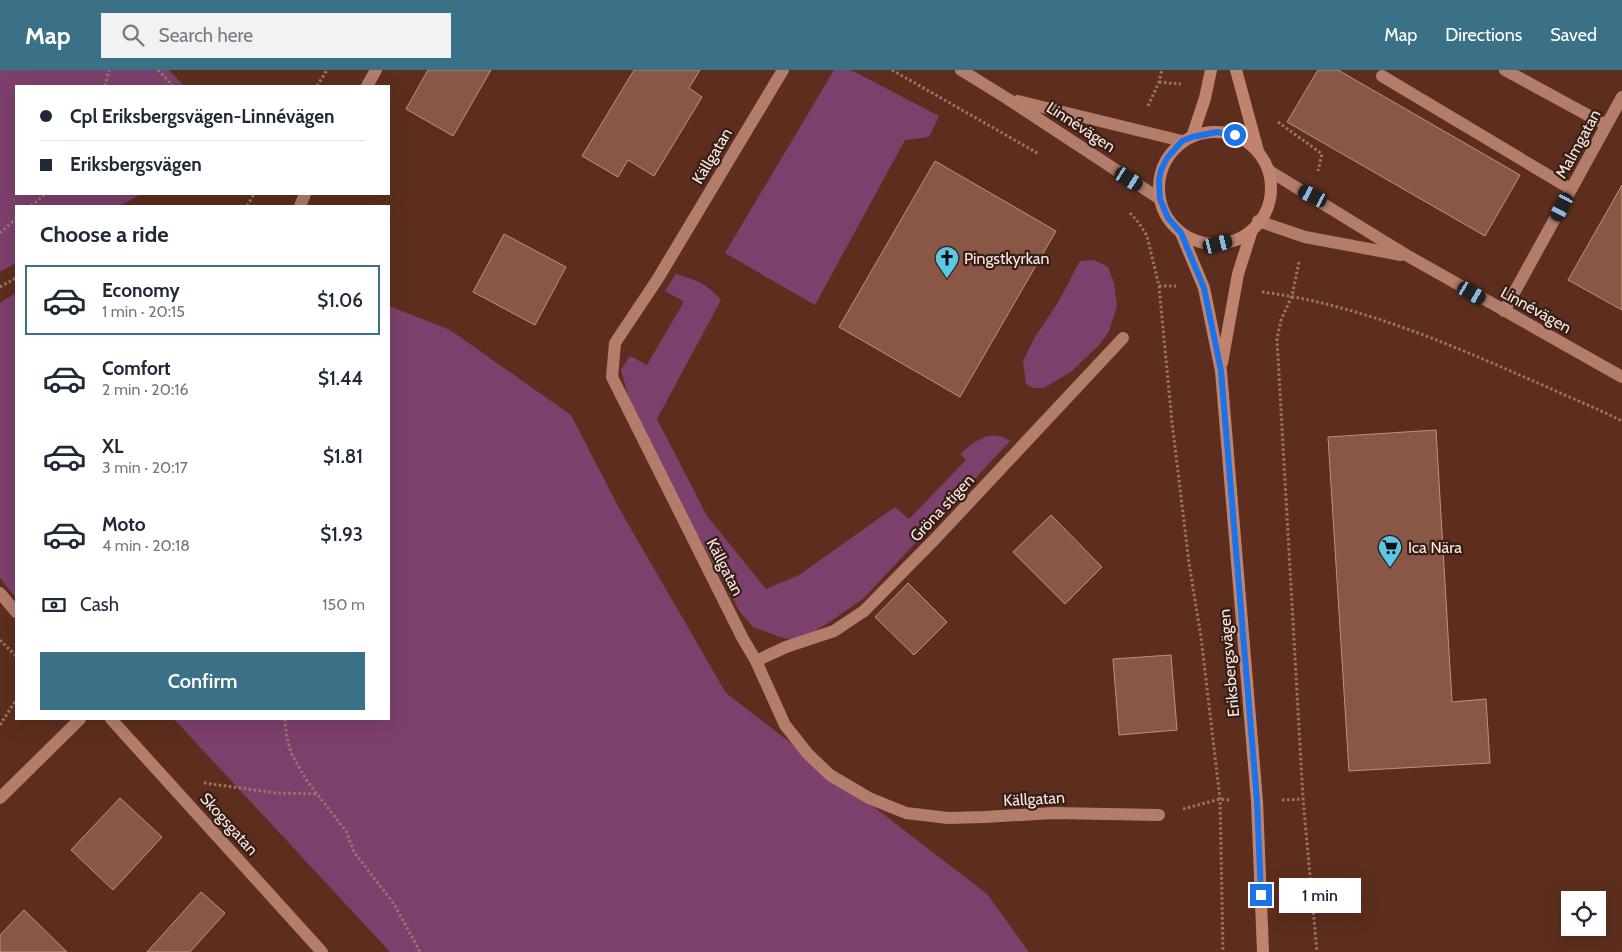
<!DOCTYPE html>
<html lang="en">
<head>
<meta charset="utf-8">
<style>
	:root { --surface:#fff; --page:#f2f2f3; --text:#1f2937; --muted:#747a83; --line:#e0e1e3; --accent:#3a7186 }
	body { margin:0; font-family:Cabin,sans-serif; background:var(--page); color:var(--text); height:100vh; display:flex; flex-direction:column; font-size:19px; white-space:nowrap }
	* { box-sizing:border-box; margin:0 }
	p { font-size:16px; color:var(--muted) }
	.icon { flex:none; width:28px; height:28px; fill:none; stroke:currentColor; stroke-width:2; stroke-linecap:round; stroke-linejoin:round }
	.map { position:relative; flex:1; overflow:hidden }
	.panel { position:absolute; left:15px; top:135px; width:375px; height:515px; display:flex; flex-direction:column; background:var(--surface); border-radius:0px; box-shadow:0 5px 20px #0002 }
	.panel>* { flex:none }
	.hud { position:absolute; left:15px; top:15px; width:375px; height:110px; border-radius:0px; box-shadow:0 5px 20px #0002; display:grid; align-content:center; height:110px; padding:0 25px; background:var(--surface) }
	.fabs { position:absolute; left:1561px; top:821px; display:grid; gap:10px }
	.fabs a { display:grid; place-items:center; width:45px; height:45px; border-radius:0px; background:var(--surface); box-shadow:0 5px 20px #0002; font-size:25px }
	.end { position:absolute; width:22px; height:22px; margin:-11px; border:6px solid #1a73e8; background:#fff; box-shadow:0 0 0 2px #fff }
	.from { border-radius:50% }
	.bubble { position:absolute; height:35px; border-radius:0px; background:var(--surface); box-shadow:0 5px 20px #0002; font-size:16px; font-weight:600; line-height:35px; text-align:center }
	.car { position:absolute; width:15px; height:30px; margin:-15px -8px; border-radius:6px; box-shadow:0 0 4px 1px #0007; background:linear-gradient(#222 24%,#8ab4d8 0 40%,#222 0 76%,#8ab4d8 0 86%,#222 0) }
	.hud b { display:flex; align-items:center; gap:18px; height:48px; font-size:19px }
	.hud b+b { border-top:1px solid var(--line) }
	.hud i { width:12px; height:12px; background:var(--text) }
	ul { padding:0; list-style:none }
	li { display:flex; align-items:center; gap:15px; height:70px; margin:0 10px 8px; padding:0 15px; border:2px solid transparent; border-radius:0px }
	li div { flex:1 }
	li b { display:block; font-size:19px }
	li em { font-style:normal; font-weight:600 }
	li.active { border-color:var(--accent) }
	li>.icon { width:45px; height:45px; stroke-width:1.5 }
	h2 { padding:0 25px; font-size:22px; line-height:60px }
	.pay { display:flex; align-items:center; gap:12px; height:55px; padding:0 25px; font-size:19px }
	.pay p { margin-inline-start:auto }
	.button { display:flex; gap:10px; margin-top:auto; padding:10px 25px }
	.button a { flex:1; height:58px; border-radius:0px; background:var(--accent); color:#fff; font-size:20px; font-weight:600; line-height:58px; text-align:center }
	header { display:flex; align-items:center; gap:30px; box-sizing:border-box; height:70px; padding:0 25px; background:var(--accent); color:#fff }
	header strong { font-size:24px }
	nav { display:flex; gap:28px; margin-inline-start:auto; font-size:18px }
	.search { width:350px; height:45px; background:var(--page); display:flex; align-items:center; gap:12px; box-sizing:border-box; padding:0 18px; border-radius:0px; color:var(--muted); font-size:19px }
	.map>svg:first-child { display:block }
	.green { fill:#7d406c }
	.building { fill:#8a5746; stroke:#c68e7b }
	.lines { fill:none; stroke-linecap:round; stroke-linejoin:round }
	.path { stroke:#997468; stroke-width:3; stroke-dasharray:2.5 2.5; stroke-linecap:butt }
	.service { stroke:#b47d6b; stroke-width:12 }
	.minor { stroke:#b47d6b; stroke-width:12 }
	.secondary { stroke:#c0836f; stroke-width:12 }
	.route { stroke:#1a73e8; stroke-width:6 }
	.labels { text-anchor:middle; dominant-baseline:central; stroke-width:4.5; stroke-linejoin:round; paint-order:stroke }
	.street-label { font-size:16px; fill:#fbe8e2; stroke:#341e17 }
	.poi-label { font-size:16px; fill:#fbe8e2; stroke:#341e17; text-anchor:start }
</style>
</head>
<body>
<header>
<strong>Map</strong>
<div class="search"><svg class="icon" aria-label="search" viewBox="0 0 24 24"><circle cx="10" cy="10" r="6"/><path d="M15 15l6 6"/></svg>Search here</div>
<nav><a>Map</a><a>Directions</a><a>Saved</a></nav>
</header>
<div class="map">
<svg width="1622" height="882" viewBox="0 0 1622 882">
	<rect width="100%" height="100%" fill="#5d2e1e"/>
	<path class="green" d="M0,0h169l15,16h-168v108h125l-22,12h-103v57l-16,9z
		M834,0h17l88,46 -10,21 -24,3 -90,165 -90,-52z
		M1094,190l14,7 6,16 3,23 -8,25 -9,13 -28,27 -28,17h-11l-7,-4 -3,-23 12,-24 22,-33 23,-43z
		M676,204c22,7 29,8 45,26l-64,119 50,97 59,73 33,-14 96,-68 14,12 57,-59 -6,-6c15,-13 31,-26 50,-13l-146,157 -39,27 -28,16 -17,-4 -27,-10 -13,-15 -54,-98 -55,-107 -10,-37 9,-14 17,9 35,-60 1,-4 -18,-10z
		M16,223v305l-16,-20v-275z
		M389,236l61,24 121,85 49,95 106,183 261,201 42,58h-639l-216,-233h215z"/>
	<path class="building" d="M428,0h63l-38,66 -47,-27z
		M634,0h66l-11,18 13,9 -48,79 -26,-16 -10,17 -36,-21z
		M1318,0h20l182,105 -35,61 -198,-114z
		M935,91l121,70 -96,166 -121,-70z
		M1622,115v125l-54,-30z
		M504,164l62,33 -31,58 -62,-33z
		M1436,360l16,272 34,-3 4,64 -141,8 -21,-334z
		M1051,445l51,52 -37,37 -52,-52z
		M908,513l39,39 -33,33 -39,-38z
		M1171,585l6,75 -58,5 -6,-76z
		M120,728l42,39 -49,53 -42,-40z
		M201,822l24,21 -35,39h-43z
		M24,840l43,42h-67v-17z"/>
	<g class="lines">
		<path class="path" d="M158,0l15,16
			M892,0l147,84
			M1159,12l22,2
			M105,16l4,-16
			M317,16l10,-16
			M1148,36l11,-24 3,-12
			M1278,52l44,32 -4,17
			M31,136l14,-12
			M247,136l7,-12
			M1130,143l9,10 8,13 12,50 13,136 17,141 12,74 19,162 3,153
			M0,163l16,-14
			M1299,192l-7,34 -11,24 -4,19 26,460 14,153
			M1159,216h17
			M0,217l16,-9
			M1262,222c115,14 231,72 337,118l23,11
			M0,570l16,16
			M285,649l1,14 5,20 16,28 39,50 8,21 40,52 26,48
			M0,655l16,-25
			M204,713l72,10 42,1
			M1282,730l21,-1
			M1183,739l37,-10 10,1"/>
		<path class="service" d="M1505,0l101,55
			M1382,6l189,113
			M0,523l16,19"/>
		<path class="minor" d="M783,0l-126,210 -42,63 -3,34 130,260 14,24 29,64 23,29 22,21 39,23 37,15 42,5 36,-1 70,-4 105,2
			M961,0l47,29 152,100
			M367,16l9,-16
			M1018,31l164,40
			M1268,100l140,86 214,121
			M300,136l5,-12
			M1258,151l47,16 96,18
			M1504,241l118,-214
			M756,591l30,-14 48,-16 30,-20 71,-72 188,-201
			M111,649l211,233
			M0,728l80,-79"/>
		<path class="secondary" d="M1236,0l22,81
			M1159 118a56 56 0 1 1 112 0a56 56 0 1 1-112 0Z
			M1192,67l13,-39 6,-28
			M1181,163l23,55 17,83 36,430 6,151
			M1222,293l16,-89 14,-44"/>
	</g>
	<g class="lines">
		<path class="route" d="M1235,65l-18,-3 -25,5 -10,4 -15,17 -6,12 -2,10 1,19 8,19 13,15 23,55 17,83 36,430 4,94"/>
	</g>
	<defs>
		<g id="church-pin" transform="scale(1.25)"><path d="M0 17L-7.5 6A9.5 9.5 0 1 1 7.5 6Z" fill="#5bc8e6" stroke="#341e17"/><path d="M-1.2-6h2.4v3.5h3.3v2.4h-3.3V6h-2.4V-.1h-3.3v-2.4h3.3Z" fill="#111"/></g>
		<g id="supermarket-pin" transform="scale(1.25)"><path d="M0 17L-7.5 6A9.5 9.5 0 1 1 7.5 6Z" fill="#5bc8e6" stroke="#341e17"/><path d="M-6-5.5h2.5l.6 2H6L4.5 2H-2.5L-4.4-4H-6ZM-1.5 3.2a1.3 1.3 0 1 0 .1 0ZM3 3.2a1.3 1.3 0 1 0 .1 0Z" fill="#111"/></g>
	</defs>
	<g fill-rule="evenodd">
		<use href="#church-pin" x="947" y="188"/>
		<use href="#supermarket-pin" x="1390" y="477"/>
	</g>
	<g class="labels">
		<g class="street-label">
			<text transform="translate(1081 57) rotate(33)">Linnévägen</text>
			<text transform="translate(1578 74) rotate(-61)">Malmgatan</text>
			<text transform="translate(712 86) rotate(-59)">Källgatan</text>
			<text transform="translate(1536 240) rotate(29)">Linnévägen</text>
			<text transform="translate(942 438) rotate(-47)">Gröna stigen</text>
			<text transform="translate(725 497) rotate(63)">Källgatan</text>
			<text transform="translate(1229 593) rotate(-95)">Eriksbergsvägen</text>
			<text transform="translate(1034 729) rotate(-3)">Källgatan</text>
			<text transform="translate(229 754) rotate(48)">Skogsgatan</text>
		</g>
		<g class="poi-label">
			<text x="964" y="188">Pingstkyrkan</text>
			<text x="1408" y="477">Ica Nära</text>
		</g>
	</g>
</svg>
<div class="fabs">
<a><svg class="icon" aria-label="locate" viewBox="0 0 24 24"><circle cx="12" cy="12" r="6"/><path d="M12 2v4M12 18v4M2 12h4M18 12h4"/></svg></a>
</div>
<i class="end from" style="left:1235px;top:65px"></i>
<i class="end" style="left:1261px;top:825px"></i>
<div class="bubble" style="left:1279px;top:808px;width:82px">1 min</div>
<i class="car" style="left:1129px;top:109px;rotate:123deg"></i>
<i class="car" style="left:1313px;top:126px;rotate:297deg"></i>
<i class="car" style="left:1562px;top:137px;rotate:208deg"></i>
<i class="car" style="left:1218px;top:174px;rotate:76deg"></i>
<i class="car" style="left:1472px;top:223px;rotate:120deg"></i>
<div class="hud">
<b><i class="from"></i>Cpl Eriksbergsvägen-Linnévägen</b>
<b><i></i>Eriksbergsvägen</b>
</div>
<section class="panel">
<h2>Choose a ride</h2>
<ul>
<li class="active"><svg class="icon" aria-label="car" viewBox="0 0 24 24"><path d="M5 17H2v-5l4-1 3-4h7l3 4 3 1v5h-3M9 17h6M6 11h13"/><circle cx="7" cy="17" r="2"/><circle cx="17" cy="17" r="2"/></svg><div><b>Economy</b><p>1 min · 20:15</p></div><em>$1.06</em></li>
<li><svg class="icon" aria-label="car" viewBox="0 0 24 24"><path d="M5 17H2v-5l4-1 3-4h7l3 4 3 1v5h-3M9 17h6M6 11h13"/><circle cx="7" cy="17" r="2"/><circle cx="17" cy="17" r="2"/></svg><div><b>Comfort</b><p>2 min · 20:16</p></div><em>$1.44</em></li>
<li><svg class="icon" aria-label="car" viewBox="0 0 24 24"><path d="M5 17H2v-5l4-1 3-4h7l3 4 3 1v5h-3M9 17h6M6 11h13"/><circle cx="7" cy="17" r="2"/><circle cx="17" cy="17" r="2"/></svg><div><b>XL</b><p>3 min · 20:17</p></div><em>$1.81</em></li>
<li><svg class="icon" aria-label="car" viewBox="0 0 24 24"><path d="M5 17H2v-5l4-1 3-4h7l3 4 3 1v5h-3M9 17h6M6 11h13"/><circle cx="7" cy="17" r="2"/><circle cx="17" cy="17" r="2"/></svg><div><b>Moto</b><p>4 min · 20:18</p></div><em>$1.93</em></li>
</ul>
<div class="pay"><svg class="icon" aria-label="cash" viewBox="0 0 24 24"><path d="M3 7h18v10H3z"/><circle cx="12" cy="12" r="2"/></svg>Cash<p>150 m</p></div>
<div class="button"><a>Confirm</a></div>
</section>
</div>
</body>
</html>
